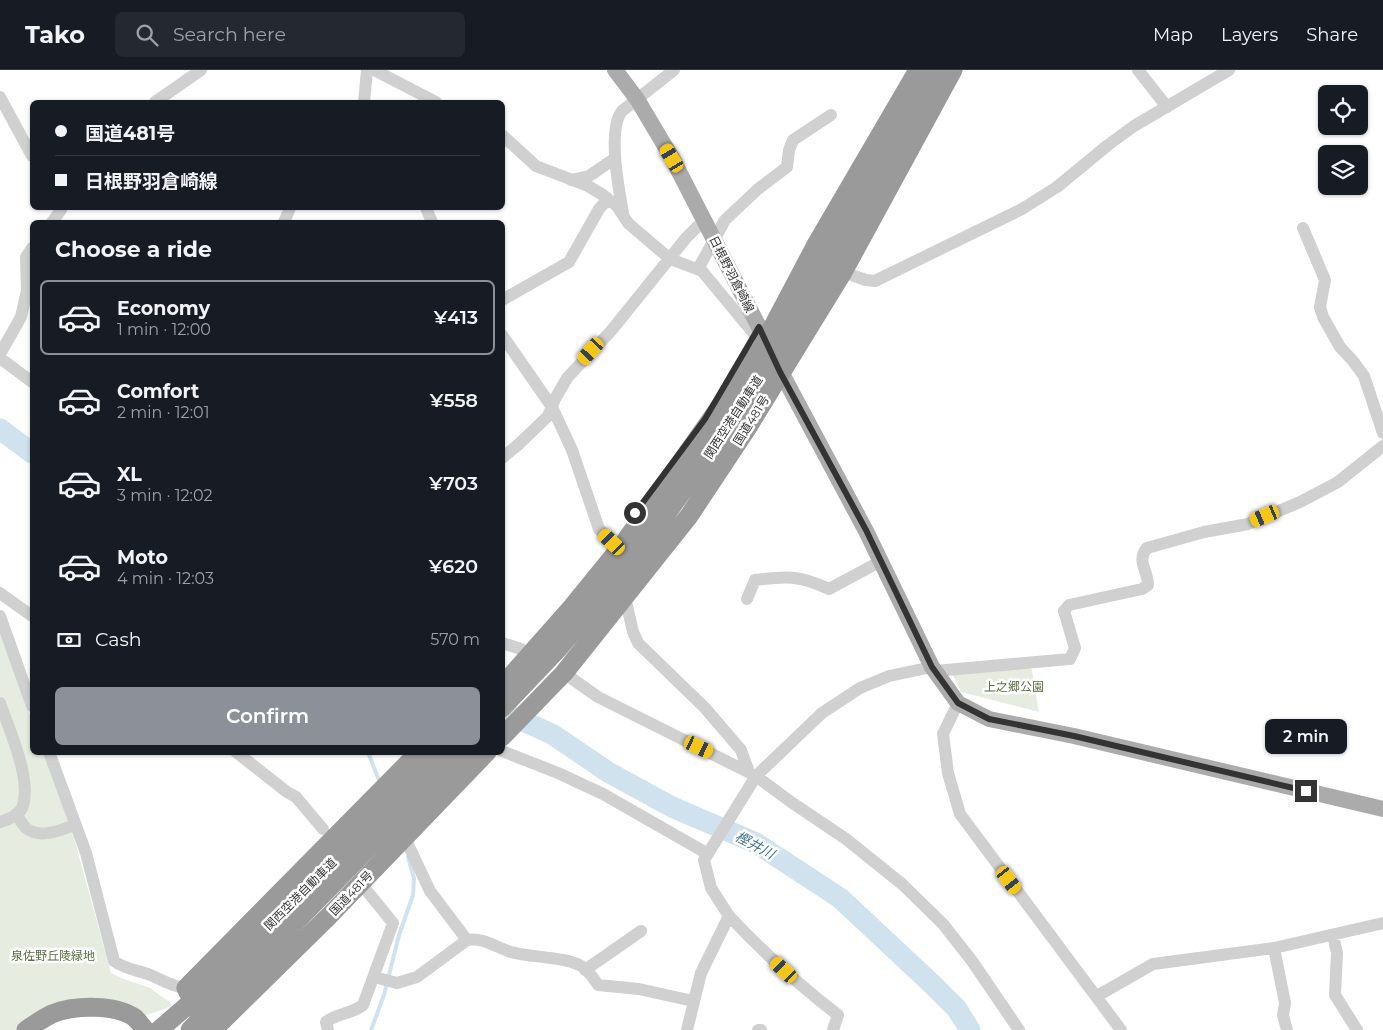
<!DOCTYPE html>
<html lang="en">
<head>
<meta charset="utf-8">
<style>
	:root { --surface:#171b24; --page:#242831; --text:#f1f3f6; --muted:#9ea1a6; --line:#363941; --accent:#8c9099 }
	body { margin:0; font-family:Montserrat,"Noto Sans JP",sans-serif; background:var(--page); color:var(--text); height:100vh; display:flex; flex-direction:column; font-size:19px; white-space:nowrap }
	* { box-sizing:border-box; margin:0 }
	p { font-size:16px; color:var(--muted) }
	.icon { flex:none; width:28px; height:28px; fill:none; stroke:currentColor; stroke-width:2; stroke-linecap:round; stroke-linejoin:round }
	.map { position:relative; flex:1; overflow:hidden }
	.details { position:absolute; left:30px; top:150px; width:475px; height:535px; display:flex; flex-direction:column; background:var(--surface); border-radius:8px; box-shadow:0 1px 4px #0004 }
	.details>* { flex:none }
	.guide { position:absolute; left:30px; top:30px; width:475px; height:110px; border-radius:8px; box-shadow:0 1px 4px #0004; display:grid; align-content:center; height:110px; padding:0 25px; background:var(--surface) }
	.buttons { position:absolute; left:1318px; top:15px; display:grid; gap:10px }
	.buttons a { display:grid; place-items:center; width:50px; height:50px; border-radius:8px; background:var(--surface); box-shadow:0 1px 4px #0004; font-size:25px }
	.end { position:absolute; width:22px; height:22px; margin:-11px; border:6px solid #333; background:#fff; box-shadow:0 0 0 2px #fff }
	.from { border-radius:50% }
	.bubble { position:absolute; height:35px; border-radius:8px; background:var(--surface); box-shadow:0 1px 4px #0004; font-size:16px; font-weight:600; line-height:35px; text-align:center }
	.car { position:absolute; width:15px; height:30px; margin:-15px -8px; border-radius:6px; box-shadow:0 0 4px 1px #0007; background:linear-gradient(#f5c518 24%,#345 0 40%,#f5c518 0 76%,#345 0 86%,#f5c518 0) }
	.guide b { display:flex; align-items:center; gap:18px; height:48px; font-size:19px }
	.guide b+b { border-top:1px solid var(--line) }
	.guide i { width:12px; height:12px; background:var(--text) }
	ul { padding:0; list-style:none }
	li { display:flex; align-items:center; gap:15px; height:75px; margin:0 10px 8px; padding:0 15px; border:2px solid transparent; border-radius:8px }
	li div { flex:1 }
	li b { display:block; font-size:19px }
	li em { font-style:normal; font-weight:600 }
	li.selected { border-color:var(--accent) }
	li>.icon { width:45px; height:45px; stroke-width:1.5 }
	h2 { padding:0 25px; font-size:22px; line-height:60px }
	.pay { display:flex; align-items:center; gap:12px; height:55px; padding:0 25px; font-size:19px }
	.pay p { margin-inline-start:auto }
	.cta { display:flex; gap:10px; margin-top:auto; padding:10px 25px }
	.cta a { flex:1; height:58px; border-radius:8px; background:var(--accent); color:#fff; font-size:20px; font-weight:600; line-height:58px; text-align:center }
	header { display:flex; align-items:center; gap:30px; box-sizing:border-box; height:70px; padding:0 25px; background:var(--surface); border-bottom:1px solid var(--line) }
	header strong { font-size:24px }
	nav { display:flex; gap:28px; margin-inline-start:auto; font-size:18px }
	.search { width:350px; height:45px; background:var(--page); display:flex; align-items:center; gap:12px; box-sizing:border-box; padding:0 18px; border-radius:8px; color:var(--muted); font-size:19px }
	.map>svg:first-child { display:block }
	.green { fill:#e6ecdf }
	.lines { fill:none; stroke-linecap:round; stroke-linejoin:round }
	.stream { stroke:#cfe2ee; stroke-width:4 }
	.river { stroke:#cfe2ee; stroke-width:21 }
	.minor { stroke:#d0d0d0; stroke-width:12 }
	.major { stroke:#ababab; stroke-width:16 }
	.highway { stroke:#9a9a9a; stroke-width:19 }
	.route { stroke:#333; stroke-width:6 }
	.labels { text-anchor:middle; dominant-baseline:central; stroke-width:5; stroke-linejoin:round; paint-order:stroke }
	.street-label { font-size:12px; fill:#333; stroke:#fff }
	.park-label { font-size:12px; fill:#56703f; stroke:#fff }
	.water-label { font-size:14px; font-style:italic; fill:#3f7597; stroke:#fff }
</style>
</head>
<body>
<header>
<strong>Tako</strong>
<div class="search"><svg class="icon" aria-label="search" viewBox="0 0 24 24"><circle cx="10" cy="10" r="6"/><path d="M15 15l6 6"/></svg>Search here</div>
<nav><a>Map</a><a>Layers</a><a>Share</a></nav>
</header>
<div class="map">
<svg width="1383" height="960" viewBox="0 0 1383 960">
	<rect width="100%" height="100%" fill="#fff"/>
	<path class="green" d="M0,564l32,87v31l13,1 31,92 35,128 13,6 26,9 22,16 -5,4 -26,9 -5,-5 -107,9 -14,9h-15z
		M1031,596l8,46 -78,-20 -11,-23z"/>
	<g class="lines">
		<path class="stream" d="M368,682l12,31
			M371,960l13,-35 15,-60 14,-40 1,-17 -6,-21"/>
		<path class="river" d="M0,359l32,24
			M502,642l50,22 56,38 64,35 84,36 84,55 93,87 24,24 13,21"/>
		<path class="minor" d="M374,0l62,32
			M1138,0l29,37
			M0,27l32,59
			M155,32l46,-32
			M364,32l3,-32
			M502,65l34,31 52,20 15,9 14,11 11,17 42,36 32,12 53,64
			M571,110l18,-4 25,-17
			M426,138l6,14
			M623,143c-4,-23 -16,-83 -1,-102l52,-41
			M52,152l9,-12 -1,-2
			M284,152l6,-14
			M1303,158l22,52 -5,27 3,10 17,30 13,14 11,15 19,57
			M698,199l27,-49 33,-31 29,-22 2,-17 4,-10 38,-25
			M843,202l23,8 9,1 147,-72 35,-22 51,-42 26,-19 95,-56
			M502,230l67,-38 30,-53 9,-10
			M502,265l50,72 20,43 27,79 13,13
			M0,284l21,-37 6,-27 -1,-33 6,-9
			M0,288l32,24
			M502,388l17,-14 29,-28 7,-17 12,-21 44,-47 75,-93 18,-18
			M0,523l32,23
			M625,527l8,35 5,11 67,65 36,42 8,22
			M747,529l8,-19c32,-4 44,-5 74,9l52,-28
			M0,546l32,90
			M502,573l19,6
			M935,601l135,-12 5,-11 -11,-37 5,-6 73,-16 6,-4c0,-15 -12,-24 -1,-37l57,-16 44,-8 52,-22 38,-20 45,-36
			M564,603l34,24 158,79 35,26 55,37 56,45 41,40 29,37 47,69
			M0,633c9,26 33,78 22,105 -4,8 -13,11 -22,14
			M958,633l-15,31 5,39 12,41 161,216
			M502,681l56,22 45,21 105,60
			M49,682l37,101 28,108c11,8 22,9 34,13 13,5 23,13 38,14
			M236,682l51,40 9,5 27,32
			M16,744c3,4 6,10 10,14 12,10 30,4 43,-1
			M405,768l25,53 37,49c16,-3 28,7 44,12 21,6 54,4 72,15 6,4 11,12 15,18l41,4 54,12
			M729,846c34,36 70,69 109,99l-5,15
			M1333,865l4,18 -2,42 22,35
			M1274,878l11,55 -2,12 4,15
			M585,900l56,-39
			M374,907l23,6 20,-6 50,-37
			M1097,926l56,-32 121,-16 109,-25
			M328,960l-2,-8c11,-9 26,-8 37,-17l30,-82 -26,-32
			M687,960l14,-57 28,-57 -18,-28 -7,-28 52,-84 66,-63 38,-25 29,-12 43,-9
			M758,960h3"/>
		<path class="major" d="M615,0l22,29 35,59 87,169 22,45 85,159 66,136 26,36 31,16 85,17 309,73"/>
		<path class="highway" d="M502,616l70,-79 52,-64 138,-196 55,-104 101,-173
			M502,638l57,-60 78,-93 90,-126 67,-109 142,-250
			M502,667l62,-64 125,-157 59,-89 95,-155 110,-202
			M198,942l-12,-24 233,-236
			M26,960c8,-5 17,-12 26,-16 22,-9 64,-10 83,4 4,4 7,8 10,12
			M159,960l37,-32 116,-116 126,-130
			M190,960l272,-278
			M213,960l116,-114 158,-164"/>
	</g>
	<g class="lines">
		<path class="route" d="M635,443l70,-94 54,-92 21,45 86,158 66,137 26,36 31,16 85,17 232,55"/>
	</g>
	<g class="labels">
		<g class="street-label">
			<text transform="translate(732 204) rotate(63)">日根野羽倉崎線</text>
			<text transform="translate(733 347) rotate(-57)">関西空港自動車道</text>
			<text transform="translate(751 350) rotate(-58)">国道481号</text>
			<text transform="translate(351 823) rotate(-46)">国道481号</text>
			<text transform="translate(300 824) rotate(-45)">関西空港自動車道</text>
		</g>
		<g class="park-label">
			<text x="1014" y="616">上之郷公園</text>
			<text x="53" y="885">泉佐野丘陵緑地</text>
		</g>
		<g class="water-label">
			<text transform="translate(755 775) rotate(28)">樫井川</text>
		</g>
	</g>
</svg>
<div class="buttons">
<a><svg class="icon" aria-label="locate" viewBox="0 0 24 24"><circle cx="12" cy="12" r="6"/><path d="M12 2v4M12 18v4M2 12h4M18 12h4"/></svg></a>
<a><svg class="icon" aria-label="layers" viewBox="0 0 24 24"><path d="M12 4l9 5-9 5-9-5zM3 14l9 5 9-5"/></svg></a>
</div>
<i class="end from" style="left:635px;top:443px"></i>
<i class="end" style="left:1306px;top:721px"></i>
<div class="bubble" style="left:1265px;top:649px;width:82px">2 min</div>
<i class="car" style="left:672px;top:88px;rotate:329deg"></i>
<i class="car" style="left:591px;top:281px;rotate:222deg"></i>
<i class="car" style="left:1265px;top:446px;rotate:247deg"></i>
<i class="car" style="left:612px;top:472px;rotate:314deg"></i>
<i class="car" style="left:699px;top:677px;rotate:116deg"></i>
<i class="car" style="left:1009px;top:810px;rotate:143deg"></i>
<i class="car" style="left:784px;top:900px;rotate:313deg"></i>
<div class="guide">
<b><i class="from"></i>国道481号</b>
<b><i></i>日根野羽倉崎線</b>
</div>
<section class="details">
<h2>Choose a ride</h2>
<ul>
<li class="selected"><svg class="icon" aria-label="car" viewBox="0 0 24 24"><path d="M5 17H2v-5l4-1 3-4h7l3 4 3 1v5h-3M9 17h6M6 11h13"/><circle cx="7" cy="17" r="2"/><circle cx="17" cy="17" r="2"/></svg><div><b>Economy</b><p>1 min · 12:00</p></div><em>¥413</em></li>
<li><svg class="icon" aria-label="car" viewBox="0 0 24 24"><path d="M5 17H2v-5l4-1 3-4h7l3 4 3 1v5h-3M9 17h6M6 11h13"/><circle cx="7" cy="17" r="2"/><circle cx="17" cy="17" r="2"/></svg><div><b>Comfort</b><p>2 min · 12:01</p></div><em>¥558</em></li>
<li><svg class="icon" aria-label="car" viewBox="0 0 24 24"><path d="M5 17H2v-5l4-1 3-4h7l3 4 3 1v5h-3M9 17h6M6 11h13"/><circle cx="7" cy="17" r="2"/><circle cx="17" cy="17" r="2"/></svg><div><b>XL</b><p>3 min · 12:02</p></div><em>¥703</em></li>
<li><svg class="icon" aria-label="car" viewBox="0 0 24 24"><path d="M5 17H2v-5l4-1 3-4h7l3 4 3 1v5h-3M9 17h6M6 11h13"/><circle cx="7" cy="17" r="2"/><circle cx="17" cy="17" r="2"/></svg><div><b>Moto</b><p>4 min · 12:03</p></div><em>¥620</em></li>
</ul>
<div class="pay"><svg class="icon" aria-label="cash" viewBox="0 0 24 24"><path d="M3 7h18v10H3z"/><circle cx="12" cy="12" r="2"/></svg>Cash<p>570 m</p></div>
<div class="cta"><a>Confirm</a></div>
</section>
</div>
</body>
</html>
